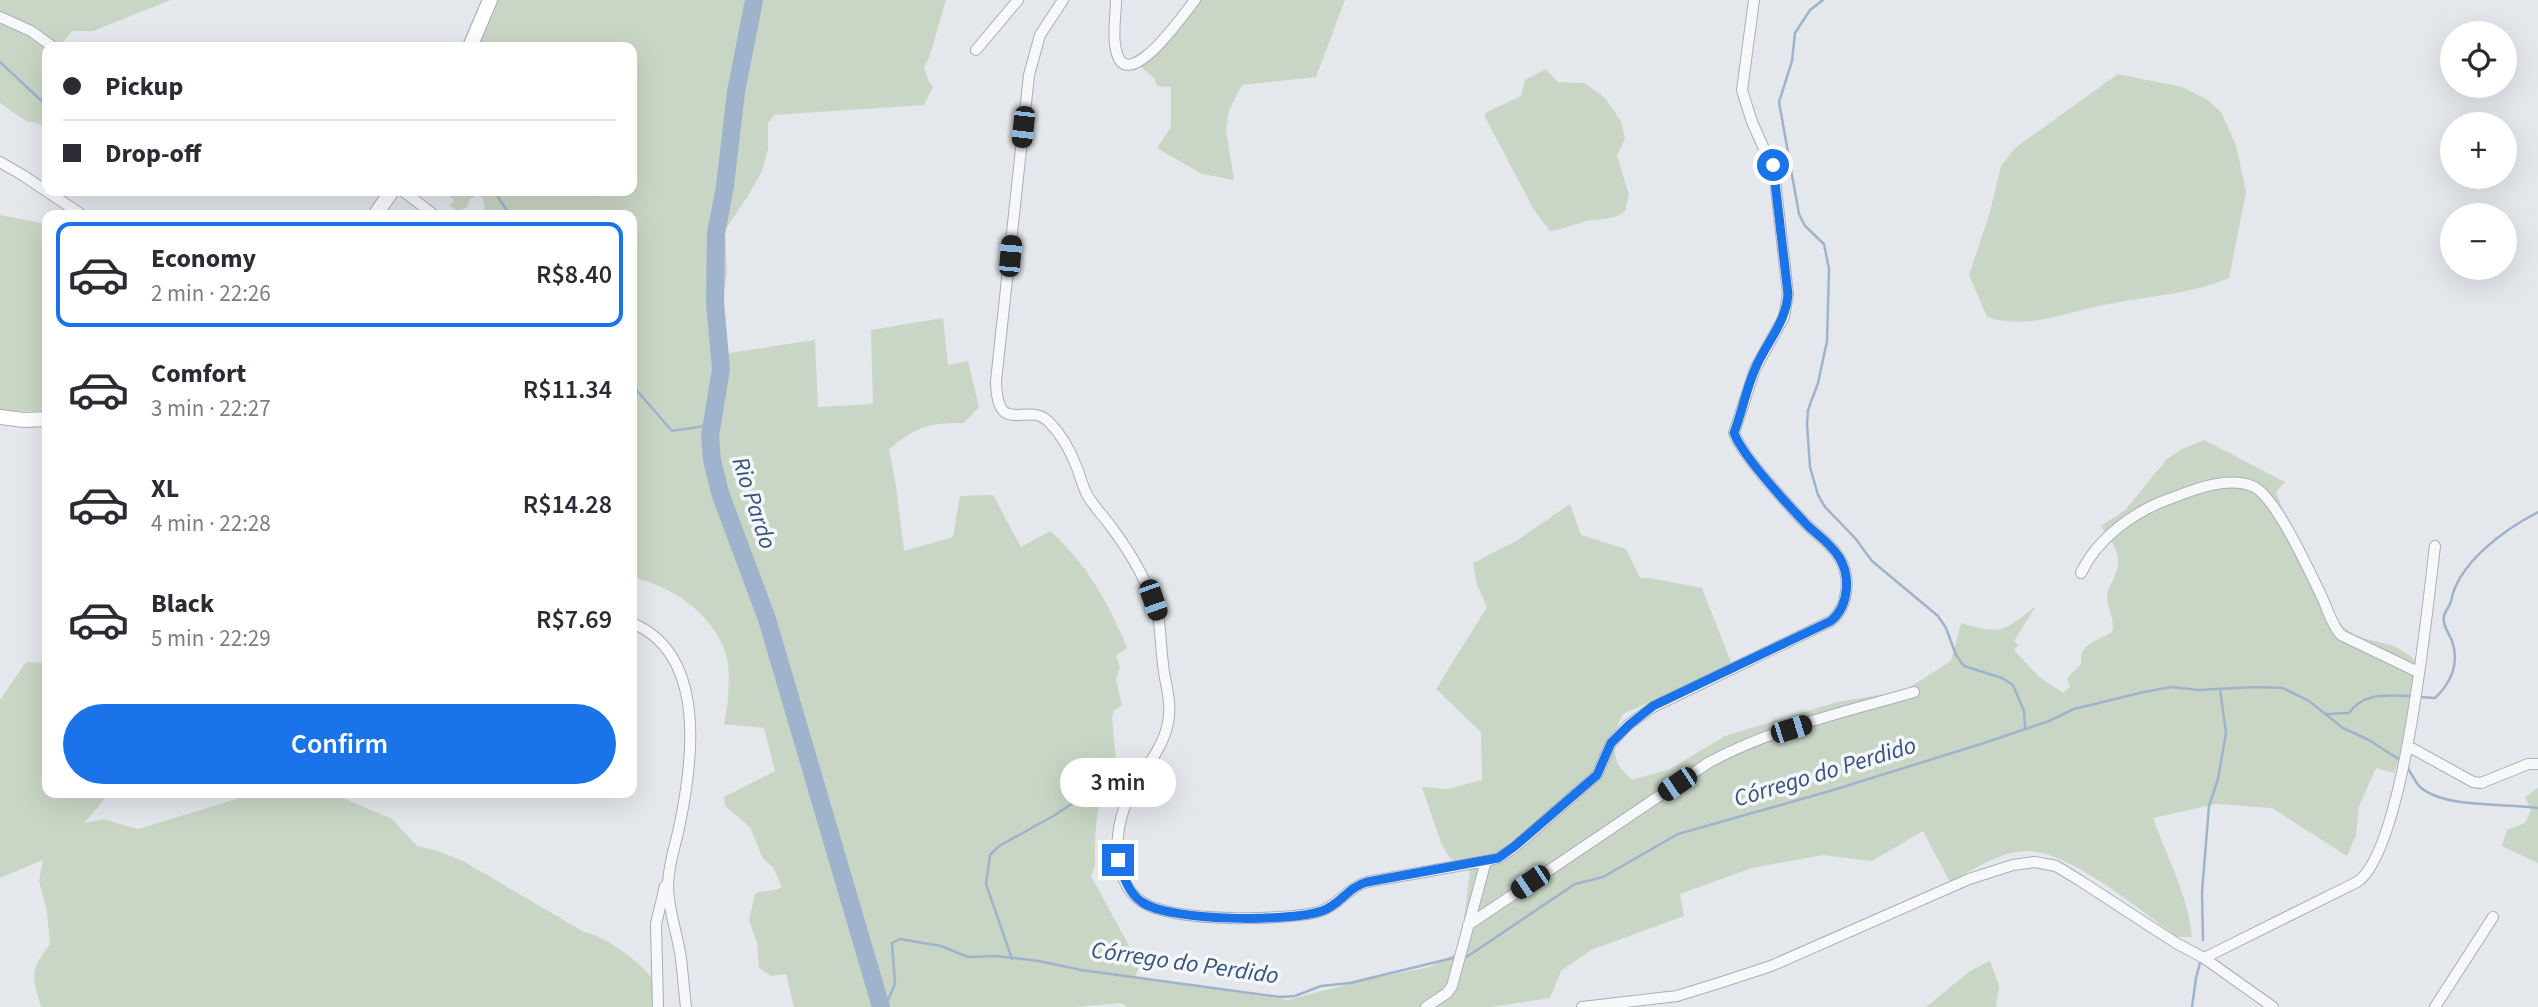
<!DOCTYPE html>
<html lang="en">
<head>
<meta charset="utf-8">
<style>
	:root { --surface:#fff; --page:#f2f2f3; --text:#2b2b33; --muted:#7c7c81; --line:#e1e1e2; --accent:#1a73e8 }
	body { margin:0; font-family:"Source Sans 3",sans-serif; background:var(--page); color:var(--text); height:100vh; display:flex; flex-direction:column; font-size:26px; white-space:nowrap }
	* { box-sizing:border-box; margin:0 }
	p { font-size:23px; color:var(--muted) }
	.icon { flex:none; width:38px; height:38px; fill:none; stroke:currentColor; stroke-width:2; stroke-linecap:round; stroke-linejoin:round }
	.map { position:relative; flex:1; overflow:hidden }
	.panel { position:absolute; left:42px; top:210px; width:595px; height:588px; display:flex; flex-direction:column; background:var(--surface); border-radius:14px; box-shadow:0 7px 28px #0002 }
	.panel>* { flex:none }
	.top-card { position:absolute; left:42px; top:42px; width:595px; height:154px; border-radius:14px; box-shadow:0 7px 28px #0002; display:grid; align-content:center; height:154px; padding:0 21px; background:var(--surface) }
	.tools { position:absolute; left:2440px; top:21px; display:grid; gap:14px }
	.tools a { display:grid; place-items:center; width:77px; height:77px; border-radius:50%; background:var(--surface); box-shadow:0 7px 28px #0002; font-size:35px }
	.end { position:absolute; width:32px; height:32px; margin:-16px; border:9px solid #1a73e8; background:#fff; box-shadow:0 0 0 4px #fff }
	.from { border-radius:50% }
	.bubble { position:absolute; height:49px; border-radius:24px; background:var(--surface); box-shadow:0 7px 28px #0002; font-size:23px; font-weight:600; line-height:49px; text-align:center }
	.car { position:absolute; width:21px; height:42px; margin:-21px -10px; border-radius:9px; box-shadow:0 0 5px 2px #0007; background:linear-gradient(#222 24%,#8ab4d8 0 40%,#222 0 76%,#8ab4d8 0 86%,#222 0) }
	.top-card b { display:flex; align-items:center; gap:24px; height:66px; font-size:26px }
	.top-card b+b { border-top:2px solid var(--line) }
	.top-card i { width:18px; height:18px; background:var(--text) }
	ul { padding:12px 0 0; list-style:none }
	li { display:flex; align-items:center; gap:21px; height:105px; margin:0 14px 10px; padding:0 7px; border:4px solid transparent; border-radius:14px }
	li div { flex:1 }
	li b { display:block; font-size:26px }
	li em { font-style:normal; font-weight:600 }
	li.on { border-color:var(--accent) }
	li>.icon { width:63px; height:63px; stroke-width:1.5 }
	.button { display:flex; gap:14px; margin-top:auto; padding:14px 21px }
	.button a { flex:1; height:80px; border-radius:42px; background:var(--accent); color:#fff; font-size:28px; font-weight:600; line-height:80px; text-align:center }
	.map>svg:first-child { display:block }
	.green { fill:#c9d6c5 }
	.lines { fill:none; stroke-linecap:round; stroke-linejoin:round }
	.stream { stroke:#9fb4cc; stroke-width:2.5 }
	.river { stroke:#9fb4cc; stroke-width:18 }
	.street-casing { stroke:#a9aeb7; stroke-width:12 }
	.secondary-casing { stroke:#a9aeb7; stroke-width:16 }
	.street { stroke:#f7f8fa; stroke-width:10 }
	.secondary { stroke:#fff; stroke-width:14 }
	.route { stroke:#1a73e8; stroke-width:9 }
	.labels { text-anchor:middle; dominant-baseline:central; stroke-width:7; stroke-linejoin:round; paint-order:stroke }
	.water-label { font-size:24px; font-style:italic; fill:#34527a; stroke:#f4f6f9 }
</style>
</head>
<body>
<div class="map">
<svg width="2538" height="1007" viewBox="0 0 2538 1007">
	<rect width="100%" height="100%" fill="#e4e7ec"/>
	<path class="green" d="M0,0h171l-78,31h-21l-11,13 4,3h-18v83l-10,-7 -11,-2 -26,-18z
		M481,0h465l-17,58 -5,9 4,13 5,7 -9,18 -150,10 -6,8v26l-6,22 -14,25 -23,34 2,42 -12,83 100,-15 3,67 55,-3 -2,-74 72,-12 5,47 20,-4 11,46 -15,16c-38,0 -45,3 -75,26l7,37 8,65 49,-14 7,-41 33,-1 28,52 29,-16c35,30 60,74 77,117l-11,7 4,12 -4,13 6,25 -8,5 -2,8 5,52c-23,23 -22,65 -22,96l-4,10 43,79 9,2 -8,20 153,23 76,-20 66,-13 30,-16 10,-79 -21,-15 -8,-14 -19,-56 25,2 35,-9 -1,-48 -45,-43 51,-82 -10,-22 -4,-22 43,-22 54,-37 11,31 45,14 14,29h10l52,10 30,77 -109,49 -12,25 7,26 14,15 38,-11 55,-33 112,-34 67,-11 47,-30 10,-38c42,12 41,9 75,-17l-22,35 4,4 -4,5 24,26 25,17 7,-6 -3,-9 14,-14c-2,-21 17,-23 31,-32 4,-13 -6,-24 -5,-37 1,-7 6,-14 8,-20 9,-20 -3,-34 -14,-49l24,-16 42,-51 15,-10 22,-9 81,42 -9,10 5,13c12,23 23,45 34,68 8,17 16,44 31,56 23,18 48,7 71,34l-13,79 -10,31 -18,-5 -17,38 -3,29 -9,21 -75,-48 -56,-4 -63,14c14,40 35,76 39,119h-14c-36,-25 -110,-88 -153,-86 -26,1 -52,19 -75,31l-27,-51 -51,30 -49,-6 -71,13 -72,26 4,22 -93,34 -30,21 -11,27 -59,9h-364l-6,-4 -46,4h-281l-8,-33 -15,2 -12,-8 -2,-25 -8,-23 6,-26c10,-5 18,-1 27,-7l-9,-20 -10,-8 -13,-32 -25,-21 -1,-9 51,-26 -11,-43 -40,-4c4,-19 6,-41 4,-60 -7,-46 -55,-78 -96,-87v-362h-141l-6,-3 -2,-14 -5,-3 -8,4 -3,8 -9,4 -8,-5 4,-6 -9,-8 187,-1v-144h-171z
		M1190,0h155l-29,77 -74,8 -13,25 -3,20 8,50 -32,-6 -45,-26 14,-21v-40l-14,-1 -3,-8 -23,-20 24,-15z
		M1546,69l12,13 26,1 20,14 17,24 4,18 -8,17 12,39 -4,16c-12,10 -27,7 -42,11 -13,4 -19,7 -33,9l-16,-21 -49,-93v-4l36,-17 4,-16z
		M2118,74l64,13 26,13 13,12 15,33 10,47 -17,86c-41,17 -83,18 -126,27 -38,8 -77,25 -116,12l-18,-42 21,-63 11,-46 14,-18z
		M0,215l47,9v187h-47z
		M26,662l21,1v130h63l-26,30 19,-4 35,10 118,-36h57l32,6 47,20 25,27 21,5 25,10 121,71c21,4 56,29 69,48 5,7 6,19 8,27h-620c-9,-32 -12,-35 9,-63l-3,-33 -8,-30 4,-21 -43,18v-178z
		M2538,788v75l-36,-17 5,-16 18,-7 6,-13 -6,-13z
		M1990,961l9,25 -3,21h-70l44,-36z"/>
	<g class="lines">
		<path class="stream" d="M1823,0l-13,10 -15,23 -3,28 -13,41 20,112 6,12 19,18 5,25 -2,72 -9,42 -10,27 -1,14 3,43 8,28 7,12 30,31 17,23 66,55 8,12 10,27 8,11 38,12 11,7 11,26 1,16
			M0,62l47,44
			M494,191l16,24
			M632,385l40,46 39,-6
			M2419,697l16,1c16,-15 25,-35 17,-57 -3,-8 -10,-16 -8,-25 1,-5 6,-10 7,-15 7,-38 54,-72 87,-89
			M2326,714l23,-1c15,-22 40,-17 64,-17
			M2407,767c4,6 8,14 12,19 24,23 87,17 119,22
			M2203,940l-1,-48 7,-86 9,-27 8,-46 -6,-44
			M1464,957l4,-1 107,-72 28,-7 75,-43 152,-43 151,-47 68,-23 25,-12 70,-17 28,-5 26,3 57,-3 28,1 26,13 34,27 26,12 31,20
			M1012,959l-26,-75 4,-29 9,-9 56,-31 36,-24
			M885,1007l10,-23 -3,-41 8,-4 41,7 27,11 28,-1 43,5 42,9 199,27 15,-1 26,-10 29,-3 107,-26
			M2192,1007l4,-29 5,-19"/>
		<path class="river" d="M754,0l-18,92 -11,94 -9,48 -1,68 6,67 -11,67 2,24 8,33 47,126 114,388"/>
		<g class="street-casing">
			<path id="street" d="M1063,0l-23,35 -11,40 -33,306c1,58 31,19 53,41 13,13 22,30 28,46 4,10 6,21 12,30 7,11 16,20 23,30 19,25 36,56 46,86 3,19 3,39 6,58 2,14 7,29 5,43 -2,36 -37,64 -47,100 -8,28 -7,71 22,88 32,19 137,18 174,9 19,-5 29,-24 49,-30l119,-21 -34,125 -5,7 -21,14
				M1116,0c0,16 -4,34 0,50 10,49 69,-38 79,-50
				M0,17l31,14 22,16
				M976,50l42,-50
				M0,162l24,14 58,39
				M403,191l31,24
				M2081,573c16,-34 52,-61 88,-74 24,-9 57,-23 83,-13 23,8 58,87 70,111 6,13 9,27 19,38l77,37
				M632,623c75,31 61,137 48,200 -4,21 -12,42 -12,63 0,24 10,49 13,73 2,16 3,32 5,48
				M2408,746l65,36 8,1 47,-19h10
				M1486,861l12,-3 17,-11 82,-72 14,-32 17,-18 25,-18 178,-86c18,-15 20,-45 8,-64 -8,-13 -20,-21 -31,-31 -19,-20 -65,-69 -74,-93l21,-64 29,-52 4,-23 -14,-123 -22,-49 -10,-32 12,-90
				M1468,925l240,-162c64,-35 137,-51 206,-71
				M2204,958l153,-76c48,-32 70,-273 78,-336
				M658,1007l-2,-83 9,-38
				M1582,1007l95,-11 42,-13 52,-17 198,-87 44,-14 22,-3 21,4 23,14 97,63 28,15 69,49
				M2435,1007l58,-90"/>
		</g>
		<g class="secondary-casing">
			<path id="secondary" d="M470,47l20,-47
				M375,215l17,-24
				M0,417l24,3 23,-1"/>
		</g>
		<use href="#street" class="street"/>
		<use href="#secondary" class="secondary"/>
	</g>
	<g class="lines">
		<path class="route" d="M1118,860c5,15 10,33 24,42 28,20 148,20 180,9 18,-6 26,-24 45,-29l131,-24 17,-12 82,-71 14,-32 18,-18 24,-19 178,-85c18,-15 20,-45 8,-64 -8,-13 -20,-21 -31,-31 -19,-20 -65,-69 -74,-93 8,-21 12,-43 21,-64 11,-26 31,-46 33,-75l-15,-129"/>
	</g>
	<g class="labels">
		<g class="water-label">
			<text transform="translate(754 503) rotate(72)">Rio Pardo</text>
			<text transform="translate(1825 772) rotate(-17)">Córrego do Perdido</text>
			<text transform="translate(1185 963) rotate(8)">Córrego do Perdido</text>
		</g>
	</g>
</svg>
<div class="tools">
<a><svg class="icon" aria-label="locate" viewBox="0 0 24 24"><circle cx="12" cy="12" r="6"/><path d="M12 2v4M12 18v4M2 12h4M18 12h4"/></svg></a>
<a>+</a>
<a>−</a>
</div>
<i class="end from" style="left:1773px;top:165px"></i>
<i class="end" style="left:1118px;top:860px"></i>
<div class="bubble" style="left:1060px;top:758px;width:116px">3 min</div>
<i class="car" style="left:1023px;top:127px;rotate:186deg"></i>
<i class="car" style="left:1010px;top:256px;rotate:5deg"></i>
<i class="car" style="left:1153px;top:600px;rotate:161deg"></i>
<i class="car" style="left:1791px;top:729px;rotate:73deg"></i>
<i class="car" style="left:1677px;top:784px;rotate:236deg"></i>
<i class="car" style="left:1530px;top:882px;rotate:236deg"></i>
<div class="top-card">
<b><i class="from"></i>Pickup</b>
<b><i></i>Drop-off</b>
</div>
<section class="panel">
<ul>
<li class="on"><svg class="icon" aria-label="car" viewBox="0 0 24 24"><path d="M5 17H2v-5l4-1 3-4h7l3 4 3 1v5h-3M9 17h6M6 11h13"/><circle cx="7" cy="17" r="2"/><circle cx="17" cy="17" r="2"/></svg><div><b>Economy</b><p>2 min · 22:26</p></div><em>R$8.40</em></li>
<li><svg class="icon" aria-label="car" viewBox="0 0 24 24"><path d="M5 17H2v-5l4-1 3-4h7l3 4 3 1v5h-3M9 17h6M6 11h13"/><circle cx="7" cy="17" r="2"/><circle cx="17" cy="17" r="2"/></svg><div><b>Comfort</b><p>3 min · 22:27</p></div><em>R$11.34</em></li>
<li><svg class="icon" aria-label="car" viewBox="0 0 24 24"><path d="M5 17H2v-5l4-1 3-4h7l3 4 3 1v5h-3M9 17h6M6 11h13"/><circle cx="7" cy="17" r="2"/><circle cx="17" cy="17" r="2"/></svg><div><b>XL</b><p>4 min · 22:28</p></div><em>R$14.28</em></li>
<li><svg class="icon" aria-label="car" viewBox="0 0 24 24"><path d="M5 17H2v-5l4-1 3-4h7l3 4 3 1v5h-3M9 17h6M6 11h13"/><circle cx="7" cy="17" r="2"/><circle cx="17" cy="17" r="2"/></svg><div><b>Black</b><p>5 min · 22:29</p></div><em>R$7.69</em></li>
</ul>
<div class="button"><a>Confirm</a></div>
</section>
</div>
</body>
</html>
